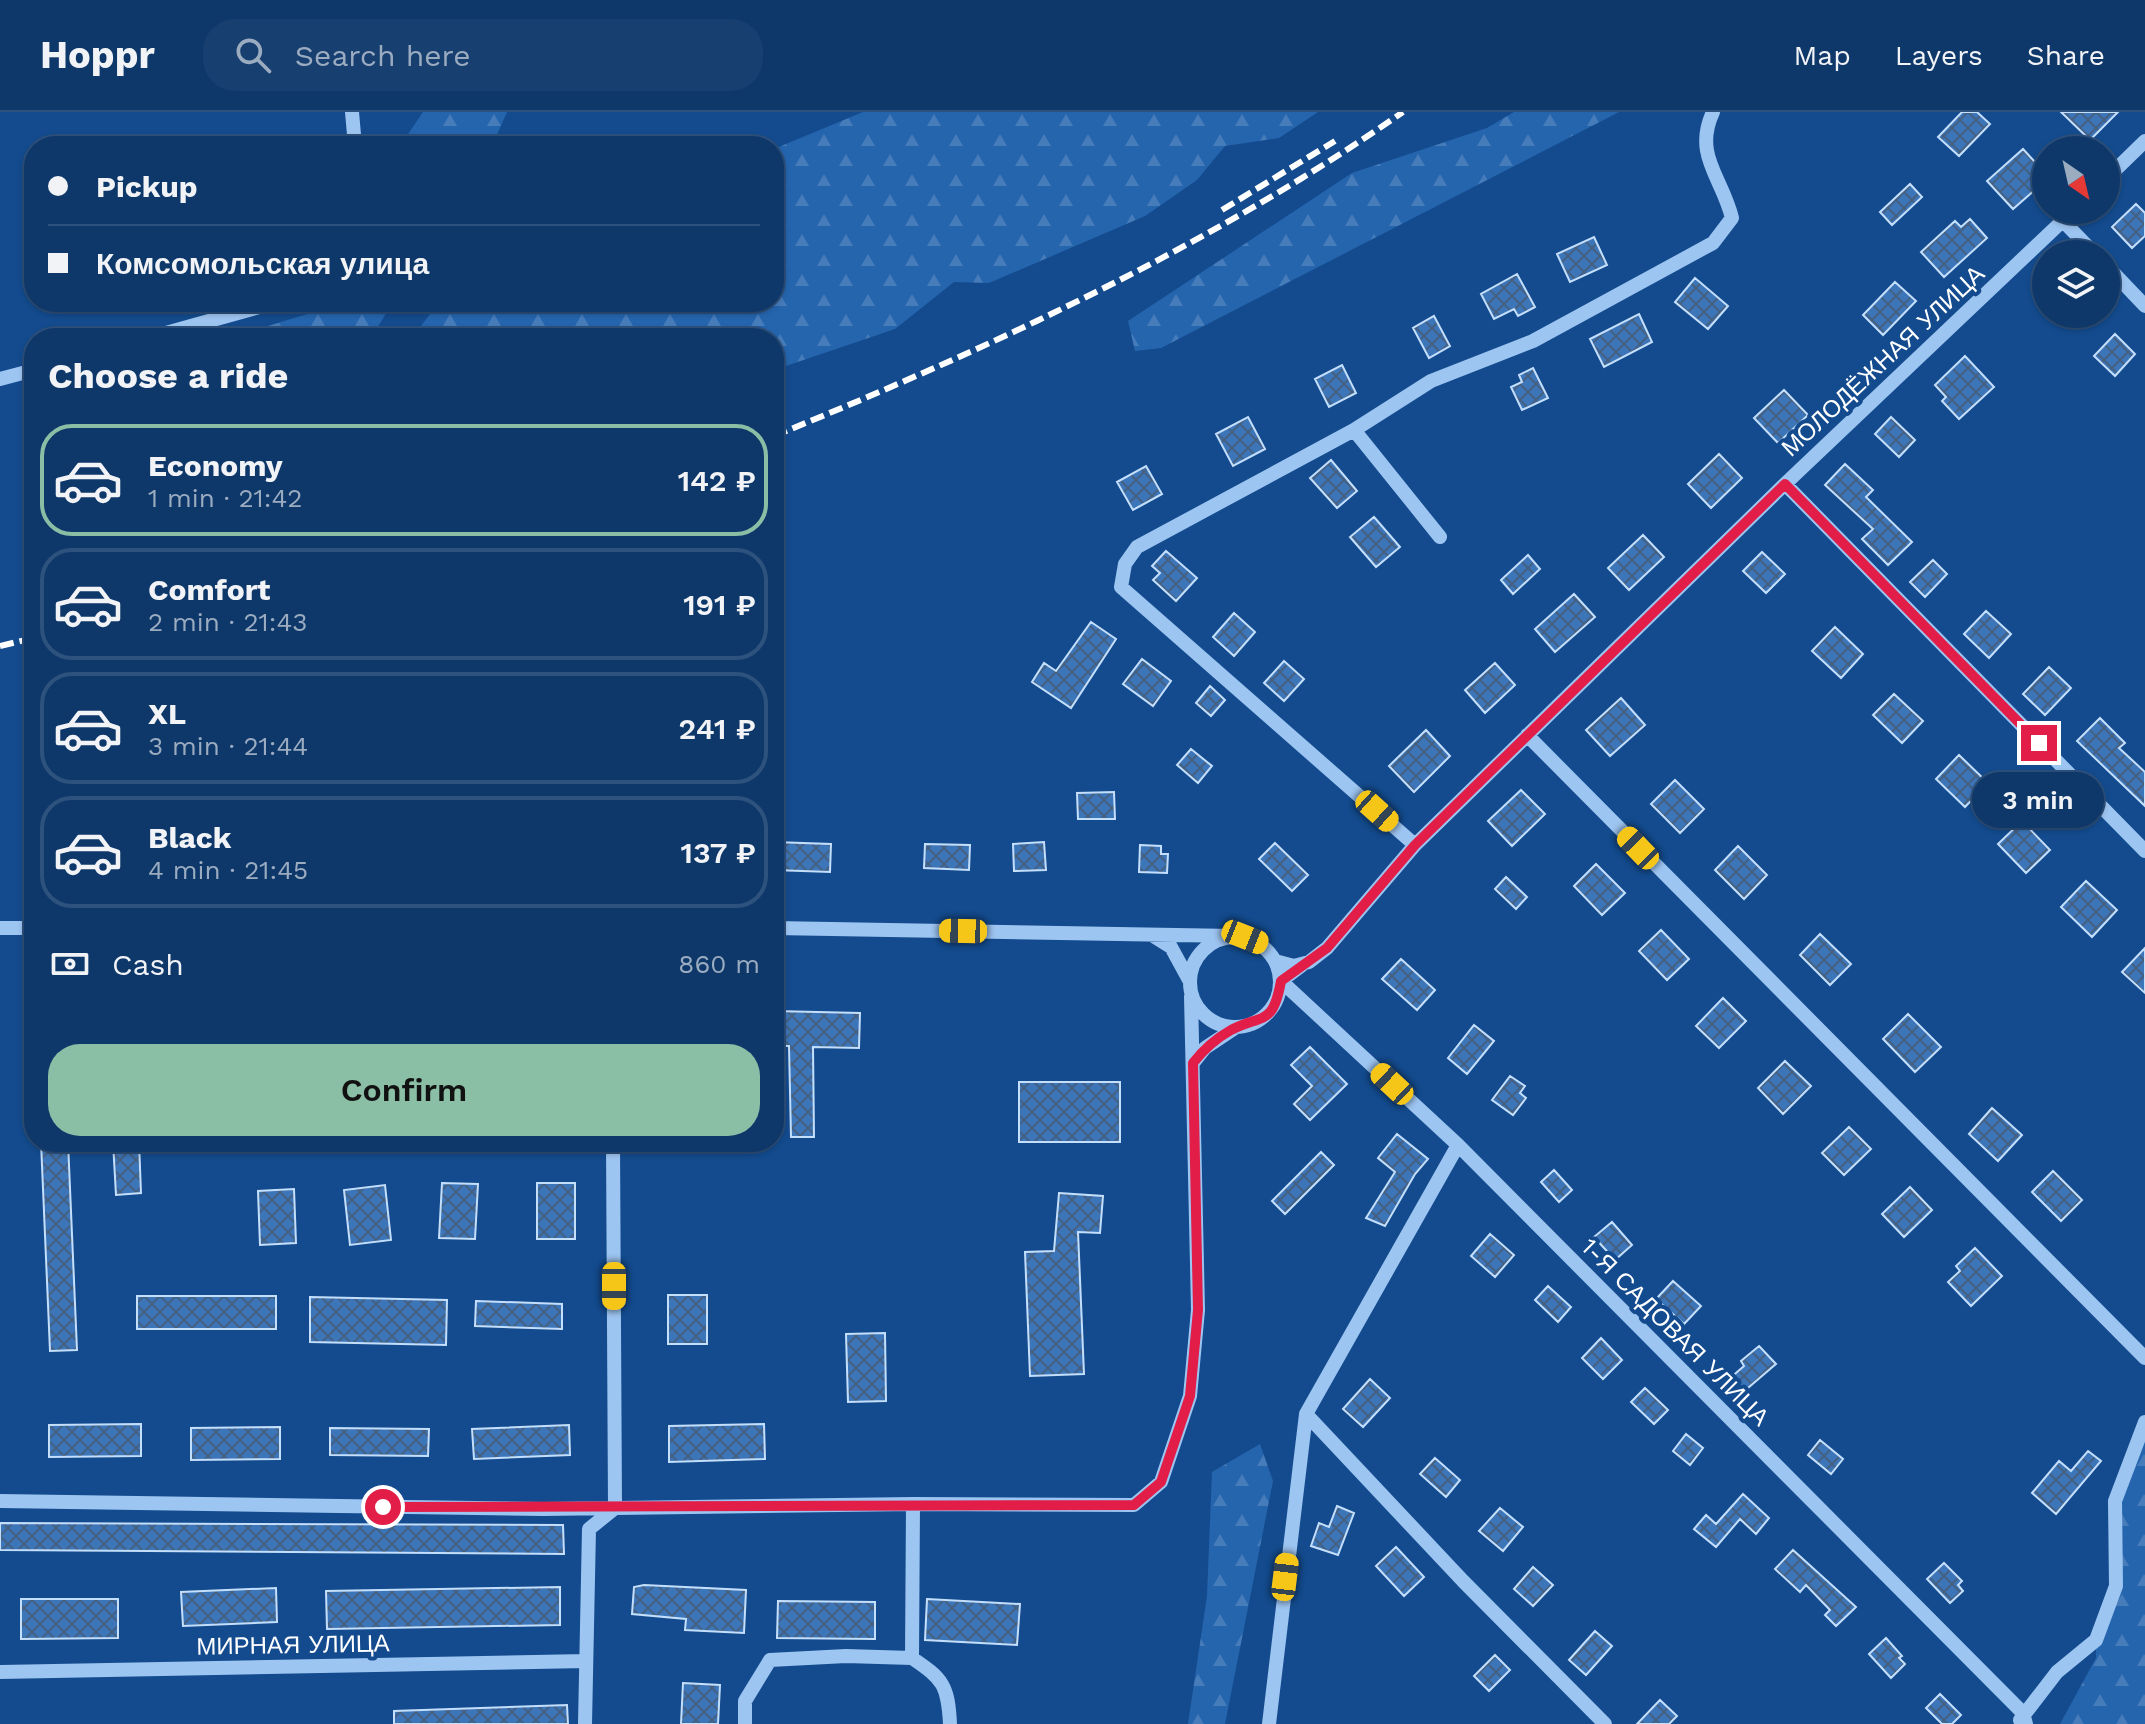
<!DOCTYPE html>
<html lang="en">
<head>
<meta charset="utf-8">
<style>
	:root { --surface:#0e386a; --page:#173f70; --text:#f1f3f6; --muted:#9bacc1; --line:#2e527e; --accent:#8abfa5 }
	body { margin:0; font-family:"Work Sans",sans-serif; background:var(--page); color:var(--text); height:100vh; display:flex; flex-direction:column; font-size:30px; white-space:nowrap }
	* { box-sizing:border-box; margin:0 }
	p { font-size:26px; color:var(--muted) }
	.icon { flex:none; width:44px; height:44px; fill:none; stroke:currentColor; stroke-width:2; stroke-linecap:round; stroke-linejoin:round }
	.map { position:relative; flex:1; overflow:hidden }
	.panel { position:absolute; left:24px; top:216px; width:760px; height:824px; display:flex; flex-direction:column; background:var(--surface); border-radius:32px; box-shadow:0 2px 6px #0004,0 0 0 2px var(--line) }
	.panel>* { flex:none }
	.banner { position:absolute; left:24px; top:24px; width:760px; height:176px; border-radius:32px; box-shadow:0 2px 6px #0004,0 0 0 2px var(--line); display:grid; align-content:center; height:176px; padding:0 24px; background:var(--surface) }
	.needle { width:52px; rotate:146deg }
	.buttons { position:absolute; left:2032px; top:24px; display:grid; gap:16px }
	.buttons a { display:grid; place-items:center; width:88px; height:88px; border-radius:50%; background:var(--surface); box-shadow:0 2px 6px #0004,0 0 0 2px var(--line); font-size:40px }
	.end { position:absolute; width:36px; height:36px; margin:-18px; border:10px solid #e11d48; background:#fff; box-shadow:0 0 0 4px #fff }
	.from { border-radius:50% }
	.bubble { position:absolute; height:56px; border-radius:28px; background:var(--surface); box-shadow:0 2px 6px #0004,0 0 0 2px var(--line); font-size:26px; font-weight:600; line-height:56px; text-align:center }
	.car { position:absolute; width:24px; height:48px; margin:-24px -12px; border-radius:10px; box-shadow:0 0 6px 2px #0007; background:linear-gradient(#f5c518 24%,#345 0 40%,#f5c518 0 76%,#345 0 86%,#f5c518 0) }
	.banner b { display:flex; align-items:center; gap:28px; height:76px; font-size:30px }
	.banner b+b { border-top:2px solid var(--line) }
	.banner i { width:20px; height:20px; background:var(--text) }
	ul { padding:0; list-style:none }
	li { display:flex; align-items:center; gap:24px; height:112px; margin:0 16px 12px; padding:0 8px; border:4px solid var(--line); border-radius:32px }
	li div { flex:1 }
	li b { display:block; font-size:30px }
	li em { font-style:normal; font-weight:600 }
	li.selected { border-color:var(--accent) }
	li>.icon { width:72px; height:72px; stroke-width:1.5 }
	h2 { padding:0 24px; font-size:36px; line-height:96px }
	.pay { display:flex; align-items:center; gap:20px; height:88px; padding:0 24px; font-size:30px }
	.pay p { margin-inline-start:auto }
	.action { display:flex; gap:16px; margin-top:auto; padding:16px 24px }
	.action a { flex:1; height:92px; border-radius:32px; background:var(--accent); color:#111; font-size:32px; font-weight:600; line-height:92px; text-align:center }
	header { display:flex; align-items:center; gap:48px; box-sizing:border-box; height:112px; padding:0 40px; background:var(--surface); border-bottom:2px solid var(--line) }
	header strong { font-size:38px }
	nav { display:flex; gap:44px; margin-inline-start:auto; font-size:28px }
	.search { width:560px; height:72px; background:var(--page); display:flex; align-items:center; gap:20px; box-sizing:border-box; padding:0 28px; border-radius:32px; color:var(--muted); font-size:30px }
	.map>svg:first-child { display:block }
	.forest { fill:url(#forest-firs) }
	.building { fill:url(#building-cross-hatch); stroke:#c4dffc; stroke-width:2 }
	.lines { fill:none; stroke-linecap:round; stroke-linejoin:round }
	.minor { stroke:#9dc5f1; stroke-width:14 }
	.rail { stroke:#fff; stroke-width:6; stroke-dasharray:14 6; stroke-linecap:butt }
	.route { stroke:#e11d48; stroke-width:10 }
	.labels { text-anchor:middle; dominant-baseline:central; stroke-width:8; stroke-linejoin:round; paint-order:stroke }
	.street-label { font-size:24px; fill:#fff; stroke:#134b8e }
</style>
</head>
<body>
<header>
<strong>Hoppr</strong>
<div class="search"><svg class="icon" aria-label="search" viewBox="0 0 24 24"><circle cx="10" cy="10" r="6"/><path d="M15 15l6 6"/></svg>Search here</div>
<nav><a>Map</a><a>Layers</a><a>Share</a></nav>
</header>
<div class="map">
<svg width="2145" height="1612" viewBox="0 0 2145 1612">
	<defs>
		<pattern id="forest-firs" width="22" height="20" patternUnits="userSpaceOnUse" patternTransform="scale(2)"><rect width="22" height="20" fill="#2565ae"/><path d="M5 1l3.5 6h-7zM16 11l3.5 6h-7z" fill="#467cba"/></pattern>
		<pattern id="building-cross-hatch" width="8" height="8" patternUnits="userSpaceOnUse" patternTransform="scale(2)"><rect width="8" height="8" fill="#3c75b8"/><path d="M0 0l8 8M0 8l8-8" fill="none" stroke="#446082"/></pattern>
	</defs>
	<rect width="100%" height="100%" fill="#134b8e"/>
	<path class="forest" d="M423,0h84l-15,34h-92z
		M863,0h455l-39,26 -54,8 -28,34 -52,36 -156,67 -35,-1 -59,47 -121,41v-32h-362l27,-36h335v-153z
		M1514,0h105l-458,236 -26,3 -7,-30 224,-148 135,-45z
		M347,190h46l-22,36h-142z
		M2145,1310v302h-85l36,-66v-18l20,-54 -1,-85z
		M1260,1332l13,37 -48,243h-37l19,-128 5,-124z"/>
	<path class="building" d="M1962,0h15l13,12 -31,32 -21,-19z
		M2061,0h57l-28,28z
		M2023,37l23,25v6l-33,29 -26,-28z
		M1910,72l12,13 -30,28 -12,-13z
		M2136,92l9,9v23l-13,12 -20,-21z
		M1970,107l17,19 -43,39 -23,-25 34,-31 6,6z
		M1594,125l13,28 -37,17 -13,-28z
		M1517,162l18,33 -17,9 -4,-7 -20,10 -13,-25z
		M1695,166l33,28 -20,23 -33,-27z
		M1895,170l21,19 -33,34 -20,-20z
		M1639,202l13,28 -48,25 -14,-28z
		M1434,204l16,30 -21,12 -16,-30z
		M2115,222l20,20 -20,22 -21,-20z
		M1965,244l29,31 -35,32 -17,-18 4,-4 -11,-12z
		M1342,253l14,28 -27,14 -14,-28z
		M1533,256l15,30 -26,12 -11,-23 11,-5 -3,-7z
		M1784,278l24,25 -30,28 -24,-25z
		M1248,305l17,32 -32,17 -17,-32z
		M1891,305l24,23 -16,17 -24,-23z
		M1719,342l23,24 -31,30 -23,-24z
		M1331,348l26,31 -20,17 -27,-30z
		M1845,352l28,26 -7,7 46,45 -24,23 -26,-26 11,-10 -48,-44z
		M1146,354l16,28 -29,16 -16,-28z
		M1374,405l26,30 -24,20 -26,-30z
		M1643,423l21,22 -35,33 -21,-22z
		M1166,439l31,27 -21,23 -23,-21 7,-7 -8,-7z
		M1762,440l23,22 -19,19 -23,-22z
		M1528,443l12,14 -27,25 -12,-14z
		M1933,448l14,14 -22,23 -15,-15z
		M1574,482l21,23 -40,35 -20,-23z
		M1986,499l25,23 -22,24 -25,-24z
		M1234,501l21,19 -21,24 -21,-19z
		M1091,510l25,17 -45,69 -39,-26 12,-19 12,8z
		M1835,515l28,27 -22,24 -29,-27z
		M1142,547l29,22 -18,25 -30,-22z
		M1284,549l20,18 -20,22 -20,-18z
		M1495,551l20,22 -30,28 -20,-23z
		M2049,555l22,21 -26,27 -22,-21z
		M1210,574l15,14 -14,16 -15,-13z
		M1894,582l29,27 -21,22 -29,-28z
		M1621,586l24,27 -35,31 -24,-26z
		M2100,606l25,25 -6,5 26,24v34l-68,-65z
		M1426,618l24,26 -36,36 -25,-26z
		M1191,637l21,17 -14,17 -21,-18z
		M1959,643l29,28 -23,24 -29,-28z
		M1675,668l29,29 -24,24 -29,-29z
		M1521,678l24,24 -33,32 -24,-25z
		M1114,680l1,27h-37l-1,-26z
		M2022,709l28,29 -24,23 -28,-29z
		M774,730l57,2 -1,28 -56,-2z
		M1044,730l2,28 -32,1 -1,-27z
		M1275,731l33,32 -16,16 -33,-32z
		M925,732l45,1 -1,25 -45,-2z
		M1140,733l21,1v8h7l-1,19 -28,-1z
		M1738,734l29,29 -23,24 -29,-29z
		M1596,752l29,29 -23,22 -28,-29z
		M1506,765l21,20 -11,12 -21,-20z
		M2086,769l31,29 -25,27 -31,-30z
		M1661,818l28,29 -22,21 -28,-29z
		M1820,822l31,30 -21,21 -30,-30z
		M2145,836v45l-23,-21z
		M1401,847l34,31 -18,20 -35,-31z
		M1723,886l23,23 -27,27 -23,-22z
		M774,899l86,2 -1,35 -46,-1 1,90h-23l-2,-91h-15z
		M1908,902l33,33 -26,25 -32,-33z
		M1474,913l20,16 -27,33 -19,-16z
		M1310,935l37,37 -37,36 -16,-16 18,-18 -21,-21z
		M1785,949l26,25 -28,28 -25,-26z
		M1510,964l15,10 -5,7 6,5 -13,17 -21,-15z
		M1019,970h101v60h-101z
		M1992,996l30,27 -24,26 -29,-27z
		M1849,1015l22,22 -27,26 -22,-22z
		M1397,1022l31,25 -13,15 -30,52 -19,-8 29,-46 -17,-14z
		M41,1030h27l9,208 -27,1z
		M113,1030h26l2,51 -25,2z
		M1321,1040l13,13 -49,49 -13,-13z
		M1554,1058l18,20 -13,12 -18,-20z
		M2053,1059l29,29 -21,21 -29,-29z
		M442,1071l36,1 -3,55 -36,-1z
		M537,1071h38v56h-38z
		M385,1073l6,55 -41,5 -6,-55z
		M1910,1075l22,23 -28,27 -22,-23z
		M294,1077l2,54 -36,2 -2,-54z
		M1059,1081l44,3 -3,37 -22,-1 6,142 -54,2 -5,-124 29,-1z
		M1612,1110l20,23 -17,15 -21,-23z
		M1490,1122l24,21 -19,22 -24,-21z
		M1975,1136l27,28 -31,30 -23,-24 12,-11 -4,-5z
		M1673,1169l28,25 -17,18 -28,-25z
		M1548,1174l23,21 -13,15 -23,-22z
		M668,1183h39v49h-39z
		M137,1184h139v33h-139z
		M310,1185l137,3 -1,45 -136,-3z
		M476,1189l86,3v25l-87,-3z
		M885,1221l1,68 -38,1 -2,-68z
		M1601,1226l21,22 -19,19 -21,-21z
		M1759,1234l17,18 -34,29 -13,-14 15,-13 -3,-5z
		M1370,1267l20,19 -27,29 -20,-18z
		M1645,1276l23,22 -14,14 -23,-22z
		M141,1312v32l-92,1v-32z
		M764,1312l1,35 -96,3v-36z
		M569,1313l1,30 -96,4 -2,-30z
		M280,1315v32l-89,1v-32z
		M330,1316l99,1 -1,27 -98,-1z
		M1686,1322l17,14 -13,17 -17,-14z
		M1820,1328l23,19 -12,15 -23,-19z
		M2088,1339l13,10 -45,53 -24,-21 27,-32 12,10z
		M1435,1346l25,22 -14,17 -26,-23z
		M1743,1382l26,24 -13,16 -16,-15 -24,28 -22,-18 12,-14 10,9z
		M1337,1394l17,7 -16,42 -27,-9 8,-23 10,4z
		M1500,1396l23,19 -20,24 -24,-20z
		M0,1411l563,2 1,29 -564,-4z
		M1396,1435l28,30 -20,19 -28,-30z
		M1793,1438l63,57 -20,19 -11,-11 5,-5 -24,-25 -6,7 -25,-23z
		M1944,1451l18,18 -4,4 5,6 -13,12 -23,-24z
		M1533,1455l20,18 -20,21 -19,-17z
		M644,1473l102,5 -2,43 -59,-3 1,-11 -54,-5 2,-27z
		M560,1475v38l-233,4 -1,-38z
		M276,1476l1,34 -94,4 -2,-34z
		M21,1487h97v39l-97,1z
		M927,1487l93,5 -3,41 -92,-5z
		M778,1489l97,1v37l-98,-1z
		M1595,1519l17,15 -26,29 -17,-15z
		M1886,1526l16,18 -3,2 6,6 -14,14 -22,-24z
		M1495,1543l15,15 -21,21 -15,-15z
		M683,1571l37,2 -2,39h-37z
		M1940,1582l21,21 -9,9h-10l-16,-16z
		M1660,1588l17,16 -8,8h-32z
		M567,1593l1,19h-174v-13z"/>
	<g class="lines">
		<path class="minor" d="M352,0l3,34
			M2106,67l39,-38
			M2063,109l32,33
			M2106,153l39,41
			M148,226l129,-36
			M0,267l34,-9
			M1354,318l86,107
			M1785,372l360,367
			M1527,623l618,623
			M1415,733l-294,-258 4,-23 12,-17 217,-117 77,-49 102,-40 180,-98 19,-25c-10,-41 -39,-63 -19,-106
			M0,816h34
			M774,816l460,8
			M1152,823l19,12 18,33
			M1190 870a45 45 0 1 1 90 0a45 45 0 1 1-90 0Z
			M1275,849l19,5 15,-4 18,-14 88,-103 370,-361 289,-274
			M1301,854l-20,15 177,164 565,568 3,11
			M1193,951l12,-15 30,-20
			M1306,1302l157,167 142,143
			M0,1389l543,8 370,-5 221,1 27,-23 29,-86 8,-86 -7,-314
			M913,1392l-1,154c31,21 36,27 38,66
			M0,1560l586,-11
			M2020,1608l37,-48 39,-32 20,-54 -1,-85 30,-79
			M585,1612l4,-195 26,-21 -2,-366
			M745,1612v-23l25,-41 76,-4 66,2
			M1269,1612l37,-310 152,-269"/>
		<path class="rail" d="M1222,98l113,-69
			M774,324c218,-89 435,-189 629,-324
			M0,534l34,-8"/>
	</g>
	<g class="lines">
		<path class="route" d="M383,1395l751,-2 27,-23 29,-86 8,-86 -5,-247c11,-14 22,-24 38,-33 32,-16 42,-4 50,-49l46,-33 88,-103 370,-361 254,259"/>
	</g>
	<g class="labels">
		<g class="street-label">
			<text transform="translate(1883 249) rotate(-43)">МОЛОДЁЖНАЯ УЛИЦА</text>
			<text transform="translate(1675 1220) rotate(45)">1-Я САДОВАЯ УЛИЦА</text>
			<text transform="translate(293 1533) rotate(-1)">МИРНАЯ УЛИЦА</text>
		</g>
	</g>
</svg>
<div class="buttons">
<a><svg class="needle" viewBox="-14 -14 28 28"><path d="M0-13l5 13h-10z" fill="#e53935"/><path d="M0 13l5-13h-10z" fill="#9bacc1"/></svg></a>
<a><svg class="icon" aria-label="layers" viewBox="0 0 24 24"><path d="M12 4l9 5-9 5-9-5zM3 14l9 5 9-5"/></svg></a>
</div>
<i class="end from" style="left:383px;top:1395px"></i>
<i class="end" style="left:2039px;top:631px"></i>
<div class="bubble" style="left:1972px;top:660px;width:132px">3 min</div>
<i class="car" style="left:1377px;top:699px;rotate:132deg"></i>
<i class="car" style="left:1638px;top:736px;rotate:316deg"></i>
<i class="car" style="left:963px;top:819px;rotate:271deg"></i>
<i class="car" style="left:1245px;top:825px;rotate:112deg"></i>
<i class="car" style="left:1392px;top:972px;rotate:313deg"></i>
<i class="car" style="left:614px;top:1174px;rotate:180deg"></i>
<i class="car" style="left:1285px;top:1465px;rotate:7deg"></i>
<div class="banner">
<b><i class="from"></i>Pickup</b>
<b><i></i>Комсомольская улица</b>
</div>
<section class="panel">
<h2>Choose a ride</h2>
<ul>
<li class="selected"><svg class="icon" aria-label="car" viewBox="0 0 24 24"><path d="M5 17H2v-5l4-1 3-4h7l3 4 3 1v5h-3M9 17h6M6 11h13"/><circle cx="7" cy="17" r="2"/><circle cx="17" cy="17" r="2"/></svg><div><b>Economy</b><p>1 min · 21:42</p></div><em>142 ₽</em></li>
<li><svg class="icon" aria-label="car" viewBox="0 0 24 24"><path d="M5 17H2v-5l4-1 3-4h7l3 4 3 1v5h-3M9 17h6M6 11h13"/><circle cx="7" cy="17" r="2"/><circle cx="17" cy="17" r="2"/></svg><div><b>Comfort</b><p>2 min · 21:43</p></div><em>191 ₽</em></li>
<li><svg class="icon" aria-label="car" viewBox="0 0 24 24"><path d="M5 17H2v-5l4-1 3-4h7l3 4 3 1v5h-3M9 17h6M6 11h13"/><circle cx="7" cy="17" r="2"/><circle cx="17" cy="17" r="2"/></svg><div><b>XL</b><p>3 min · 21:44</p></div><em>241 ₽</em></li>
<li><svg class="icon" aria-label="car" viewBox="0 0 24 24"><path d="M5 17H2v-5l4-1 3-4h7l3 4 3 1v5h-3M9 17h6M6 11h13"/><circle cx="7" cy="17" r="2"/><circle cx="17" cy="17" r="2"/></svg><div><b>Black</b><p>4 min · 21:45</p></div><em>137 ₽</em></li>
</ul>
<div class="pay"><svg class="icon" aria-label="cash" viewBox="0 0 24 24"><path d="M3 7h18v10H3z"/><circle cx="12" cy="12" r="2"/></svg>Cash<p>860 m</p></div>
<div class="action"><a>Confirm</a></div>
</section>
</div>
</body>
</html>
